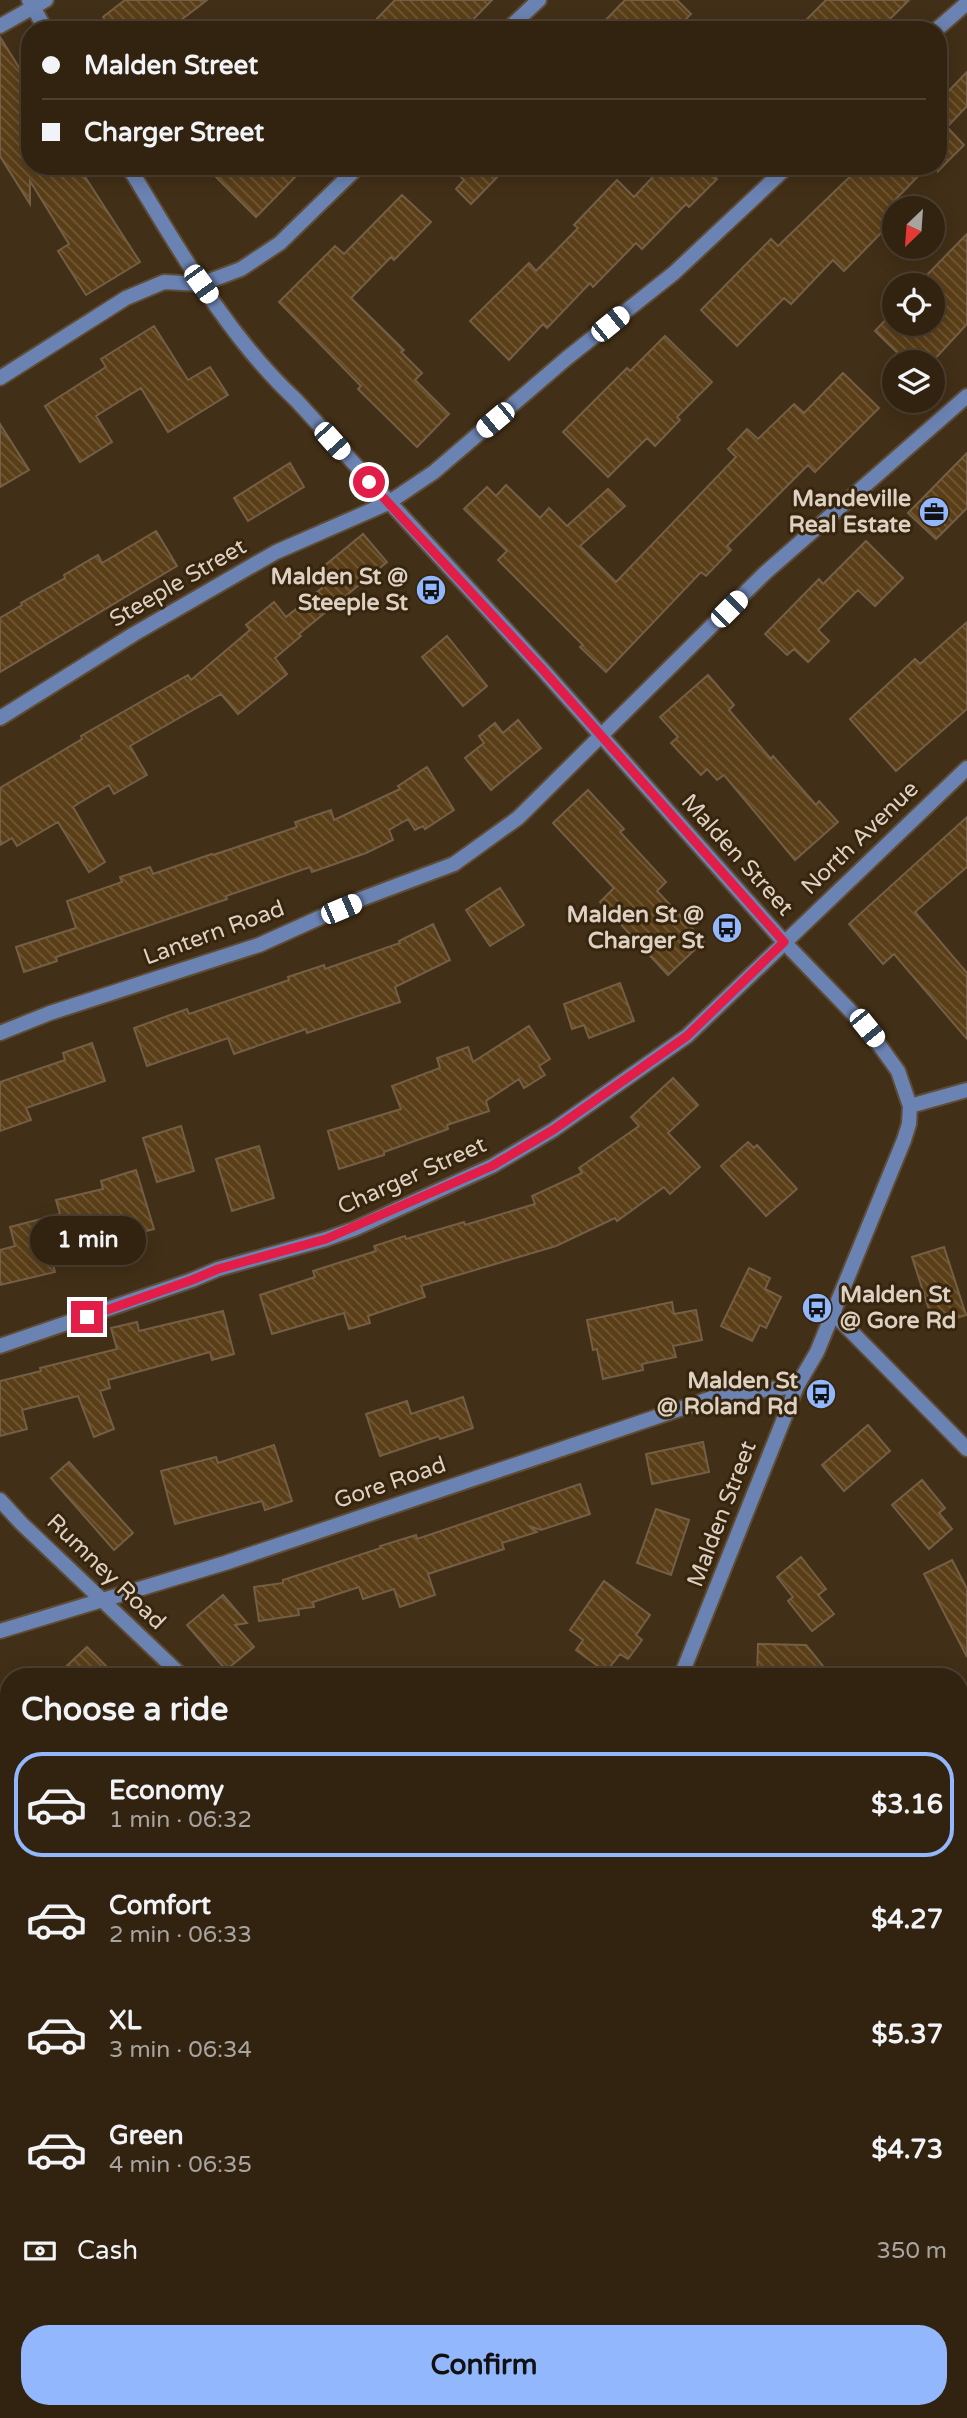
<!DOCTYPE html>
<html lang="en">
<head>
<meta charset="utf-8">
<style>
	:root { --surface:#322311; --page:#3a2b1a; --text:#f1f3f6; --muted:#a8a49f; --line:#4d4031; --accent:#93b7fd }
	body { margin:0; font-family:"Varela Round",sans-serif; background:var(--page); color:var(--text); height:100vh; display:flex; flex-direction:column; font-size:26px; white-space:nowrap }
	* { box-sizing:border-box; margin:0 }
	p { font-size:23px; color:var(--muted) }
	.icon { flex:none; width:38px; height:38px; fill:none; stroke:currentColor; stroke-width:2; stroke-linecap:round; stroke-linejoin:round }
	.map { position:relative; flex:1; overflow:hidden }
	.side { position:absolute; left:0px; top:1668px; width:968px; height:751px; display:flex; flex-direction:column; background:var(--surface); border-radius:28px 28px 0 0; box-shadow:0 4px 18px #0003,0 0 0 2px var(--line) }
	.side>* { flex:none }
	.banner { position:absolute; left:21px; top:21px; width:926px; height:154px; border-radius:28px; box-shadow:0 4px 18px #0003,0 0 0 2px var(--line); display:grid; align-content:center; height:154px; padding:0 21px; background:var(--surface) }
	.needle { width:46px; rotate:205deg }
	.fabs { position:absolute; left:882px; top:196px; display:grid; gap:14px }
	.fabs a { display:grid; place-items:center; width:63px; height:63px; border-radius:50%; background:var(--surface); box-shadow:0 4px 18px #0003,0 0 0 2px var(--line); font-size:35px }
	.end { position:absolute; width:32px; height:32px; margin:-16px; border:9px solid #e11d48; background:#fff; box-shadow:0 0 0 4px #fff }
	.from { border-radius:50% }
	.bubble { position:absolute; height:49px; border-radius:24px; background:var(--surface); box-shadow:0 4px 18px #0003,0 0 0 2px var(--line); font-size:23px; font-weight:800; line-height:49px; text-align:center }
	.car { position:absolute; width:21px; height:42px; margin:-21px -10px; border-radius:9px; box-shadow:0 0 5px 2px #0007; background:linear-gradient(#fff 24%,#345 0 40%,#fff 0 76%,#345 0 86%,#fff 0) }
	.banner b { display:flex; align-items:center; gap:24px; height:66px; font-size:26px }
	.banner b+b { border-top:2px solid var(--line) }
	.banner i { width:18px; height:18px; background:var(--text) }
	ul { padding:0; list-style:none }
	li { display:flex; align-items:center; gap:21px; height:105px; margin:0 14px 10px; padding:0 7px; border:4px solid transparent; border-radius:28px }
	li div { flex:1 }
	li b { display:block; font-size:26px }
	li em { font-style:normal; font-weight:800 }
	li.active { border-color:var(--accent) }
	li>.icon { width:63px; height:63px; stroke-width:1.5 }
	h2 { padding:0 21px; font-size:32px; line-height:84px }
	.pay { display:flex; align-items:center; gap:18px; height:77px; padding:0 21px; font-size:26px }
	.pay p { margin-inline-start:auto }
	.button { display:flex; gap:14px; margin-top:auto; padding:14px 21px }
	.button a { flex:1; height:80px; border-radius:28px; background:var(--accent); color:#111; font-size:28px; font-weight:800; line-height:80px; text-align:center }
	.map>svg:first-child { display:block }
	.building { fill:url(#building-back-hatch); stroke:#745f46; stroke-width:2 }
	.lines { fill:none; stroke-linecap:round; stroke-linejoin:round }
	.minor-casing { stroke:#5e4c36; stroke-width:18 }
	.tertiary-casing { stroke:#5e4c36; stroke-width:18 }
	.minor { stroke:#6b83b2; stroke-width:14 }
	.tertiary { stroke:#6b83b2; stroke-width:14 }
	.route { stroke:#e11d48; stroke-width:9 }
	.labels { text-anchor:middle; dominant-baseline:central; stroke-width:6; stroke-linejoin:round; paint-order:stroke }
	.poi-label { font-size:23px; font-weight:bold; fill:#ddd1c3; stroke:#37250d; text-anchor:end }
	.street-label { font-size:23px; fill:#ddd1c3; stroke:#37250d }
</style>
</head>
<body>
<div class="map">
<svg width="967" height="2418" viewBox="0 0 967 2418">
	<defs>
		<pattern id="building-back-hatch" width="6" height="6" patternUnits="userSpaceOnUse" patternTransform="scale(1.75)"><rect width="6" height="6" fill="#5a3e17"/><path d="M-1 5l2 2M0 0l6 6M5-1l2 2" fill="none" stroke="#715937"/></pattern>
	</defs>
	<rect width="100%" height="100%" fill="#422f17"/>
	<path class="building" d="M125,0h82l-39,30h-55l-10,-13z
		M395,0h97l-29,30h-97z
		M625,0h52l14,14 -16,16h-79z
		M826,0h83l-30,30h-83z
		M0,37l30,48v81h48l62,96 -54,33 -28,-44 11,-7 -39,-63v23l-30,-48z
		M967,72v34l-20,21 17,18 -26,26v-69z
		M205,166h101l-50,51z
		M450,166h58l-37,38 -15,-15 8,-9z
		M663,166h41l13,13 -28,28 -3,-3 -44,45 -6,-6 -43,44 -3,-4 -43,45 -4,-4 -34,36 -39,-39 59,-58 7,8 42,-43 -4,-3 43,-45 17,17z
		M861,166h67l-34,35v44l-13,-12 -37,38 -11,-11 -42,44 -7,-6 -47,48 -36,-36 70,-71 7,7z
		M402,195l29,27 -37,38 -3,-3 -40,41 53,52 -3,2 21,21 -7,7 34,34 -32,33 -59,-58 3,-3 -82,-84 56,-56 9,8z
		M967,234v90l-35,38h-25l-32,-31 19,-20v13h39v-39h-16z
		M154,326l34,54 22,-13 18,28 -60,37 -27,-44 -45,28 16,26 -32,20 -35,-56 61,-39 -5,-8z
		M665,336l47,46 -35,35 3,3 -25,26 -8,-8 -39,39 -45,-45 64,-64 3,3z
		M843,373l36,35 -64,64 -7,-7 -81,81 4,4 -25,26 -5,-4 -95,100 -26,-25 3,-2 -85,-85 9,-9 -43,-42 23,-22 9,9 10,-11 34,33 9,-10 18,18 41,-37 17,17 -45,40 36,36 120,-125 -8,-8 19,-20 11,10 36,-35 10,9z
		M0,424l29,46 -29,17z
		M967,453v55l-31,31 -28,-26z
		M290,463l14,24 -56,34 -14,-23z
		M156,531l21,35 -177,106v-54l22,-13 -1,-2 44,-25 -1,-3 34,-20 4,8z
		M363,534l24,28 -88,72 2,2 -26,22 12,16 -49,40 -17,-20 -91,52 17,29 -33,19 -5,-9 -36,22 32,55 -16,10 -31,-50 -41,24 -5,-8 -12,7v-57l82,-49 -1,-3 33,-19 74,-42 3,5 59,-50 -4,-5 28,-23 12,15 41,-33 -10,-12z
		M866,541l37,37 -28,28 -17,-16 -40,40 11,11 -21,21 -14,-13 -7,6 -22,-21 54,-55 4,5z
		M967,622v87l-71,62 -46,-52 65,-60 5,5z
		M447,636l40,50 -24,20 -41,-49z
		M708,675l26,30 -5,5 42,49 2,-3 43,49 3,-4 19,21 -43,38 -71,-85 -7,5 -10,-11 -6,6 -30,-32 7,-6 -18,-20z
		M518,720l23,28 -50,42 -26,-32 19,-15 -5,-7 16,-13 8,10z
		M427,767l27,43 -29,19 -2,-3 -8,4 -7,-11 -19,11 4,10 -27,13 -54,19 -2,-5 -84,29 1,3 -171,58 1,4 -33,11 -8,-25 60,-19 -9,-27 55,-19 -2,-5 30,-10 3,7 59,-20 1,1 84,-28 -2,-5 36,-12 3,10 66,-31 -2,-3z
		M588,790l36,39 -4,3 46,50 -9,9 47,50 -36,34 -68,-73 14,-14 -61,-65z
		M967,817v50l-52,45 52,61v66l-73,-85 -11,10 -34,-40z
		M500,888l24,37 -34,21 -24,-36z
		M433,924l17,36 -55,27 5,15 -93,31 -1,-4 -72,25 -6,-16 -81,28 -13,-38 53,-19 2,5 100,-34 -1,-3 36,-12 1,4 75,-26 -1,-2z
		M620,983l14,38 -45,17 -5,-13 -12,4 -8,-25z
		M529,1026l21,33 -11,7 6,9 -21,13 -5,-9 -33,22 3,10 -42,14 1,4 -64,23v3l-45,14 -11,-38 73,-22 -9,-23 48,-18 -3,-10 31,-11 5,15z
		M92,1043l13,38 -79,27 5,12 -31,11v-49l65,-22 -2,-7z
		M673,1078l25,27 -30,28 32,34 -30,27 -6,-7 -47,34 -2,-3 -59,28 -135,40 4,11 -57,19 2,7 -21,6 -5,-16 -72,21 -12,-39 55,-18 -2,-6 63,-20 -2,-5 31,-10 1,3 58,-17 1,3 70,-21 -3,-8 50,-23 -3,-5 60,-42 -8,-9z
		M181,1126l13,45 -37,11 -14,-44z
		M748,1142l6,6 3,-3 40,44 -31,27 -45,-50z
		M259,1146l15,52 -42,13 -16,-52z
		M136,1170l18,59 -103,28 4,15 -55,13v-35l15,-4 -5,-19 50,-13 -4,-14 47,-11 -2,-8z
		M944,1247l22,68 -32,10 -22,-68z
		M749,1268l21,10 -5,11 16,8 -15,31 -6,-3 -8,16 -31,-15z
		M672,1302l2,12 22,-4 6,30 -29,6 3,11 -34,7 1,6 -40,9 -6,-30 -4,1 -6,-30z
		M223,1311l11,43 -22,6 -2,-8 -102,28 2,8 -10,3 14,38 -20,8 -16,-41 -56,14 5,19 -27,7v-55l41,-10 -1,-3 77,-19 -6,-21 26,-6 2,9z
		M463,1397l10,31 -33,11 -1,-3 -59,20 -14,-42 41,-13 4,13z
		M868,1425l22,26 -46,40 -22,-26z
		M703,1442l6,30 -57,12 -6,-30z
		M274,1445l18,56 -27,9 -3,-9 -87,23 -14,-53 55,-14 2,6z
		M69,1462l64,71 -19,17 -63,-72z
		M922,1480l23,28 -6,5 13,16 -23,20 -37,-44z
		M580,1484l10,30 -49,16 -12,-4 8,6 -35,11 2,6 -76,25 7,21 -35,12 -6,-18 -31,10 -4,-12 -46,15 1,5 -16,2 1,6 -40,6 -5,-34 29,-4v-3l98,-32 -1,-2 36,-11 1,4z
		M656,1509l33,11 -18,55 -34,-12z
		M801,1557l25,32 -8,6 16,19 -22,17 -24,-30 5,-4 -16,-20z
		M952,1560l15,29v68l-43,-83z
		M604,1581l46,34 -14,20 6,5 -14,19 -8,-5 -14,18 -30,-22 7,-10 -13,-10z
		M223,1595l24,28 -12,2 19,22 -28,23 -39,-45z
		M758,1644l48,1 25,31h-74z
		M87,1647l29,29h-60z"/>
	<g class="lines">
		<g class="minor-casing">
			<path id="minor" d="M0,26l46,-26
				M507,30l32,-30
				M936,30l31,-27
				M0,378l126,-80 38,-16 37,2 40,-15 39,-26 79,-77
				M0,718l134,-84 114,-66 28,-16 112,-49 46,-31 133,-114 107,-85 114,-107
				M0,1033l50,-20 209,-68 102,-46 93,-35 64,-46 247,-245 202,-177
				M833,1313l134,136
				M0,1346l192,-66 26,-11 108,-30 28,-10 138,-63 61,-36 134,-94 280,-268
				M0,1631l225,-68 496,-168 76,-9
				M0,1937l9,-2
				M959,2048l8,10
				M0,2228l9,-2
				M285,2418l25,-8"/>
		</g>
		<g class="tertiary-casing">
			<path id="tertiary" d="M29,0l17,30
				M128,166c50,81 98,169 168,234l247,270 241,272 83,86 31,43 12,35 -1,18 -5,16 -87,212 -20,34 -116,290
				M910,1106l57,-16
				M0,1500l21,23 161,153
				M652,2410l2,8"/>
		</g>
		<use href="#minor" class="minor"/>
		<use href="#tertiary" class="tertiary"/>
	</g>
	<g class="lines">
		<path class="route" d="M87,1317l105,-37 26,-11 108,-30 166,-73 61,-36 134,-94 97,-94 -241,-272 -174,-188"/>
	</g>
	<defs>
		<g id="office-disc" transform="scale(1.575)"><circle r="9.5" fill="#93b7fd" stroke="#37250d"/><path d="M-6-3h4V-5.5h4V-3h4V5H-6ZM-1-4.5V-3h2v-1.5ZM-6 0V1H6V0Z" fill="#111"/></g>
		<g id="bus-disc" transform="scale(1.575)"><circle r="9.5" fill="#93b7fd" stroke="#37250d"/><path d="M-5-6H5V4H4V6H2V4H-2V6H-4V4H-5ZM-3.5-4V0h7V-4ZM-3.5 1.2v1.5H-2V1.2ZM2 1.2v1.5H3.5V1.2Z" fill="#111"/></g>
	</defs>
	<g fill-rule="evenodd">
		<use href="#office-disc" x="934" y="512"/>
		<use href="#bus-disc" x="431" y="590"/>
		<use href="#bus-disc" x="727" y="928"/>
		<use href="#bus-disc" x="817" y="1308"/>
		<use href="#bus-disc" x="821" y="1394"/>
	</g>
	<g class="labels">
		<g class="poi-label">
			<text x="911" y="499">Mandeville<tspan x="911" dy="26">Real Estate</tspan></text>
			<text x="408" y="577">Malden St @<tspan x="408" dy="26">Steeple St</tspan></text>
			<text x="704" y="915">Malden St @<tspan x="704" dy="26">Charger St</tspan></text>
			<text x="840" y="1295" text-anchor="start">Malden St<tspan x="840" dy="26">@ Gore Rd</tspan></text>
			<text x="798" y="1381">Malden St<tspan x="798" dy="26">@ Roland Rd</tspan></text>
		</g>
		<g class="street-label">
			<text transform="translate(178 583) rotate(-30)">Steeple Street</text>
			<text transform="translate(860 838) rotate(-44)">North Avenue</text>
			<text transform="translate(737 855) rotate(48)">Malden Street</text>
			<text transform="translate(214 933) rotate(-20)">Lantern Road</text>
			<text transform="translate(412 1176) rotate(-24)">Charger Street</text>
			<text transform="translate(390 1483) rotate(-19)">Gore Road</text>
			<text transform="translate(722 1514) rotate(-69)">Malden Street</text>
			<text transform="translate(106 1572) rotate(44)">Rumney Road</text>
		</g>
	</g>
</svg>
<div class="fabs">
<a><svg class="needle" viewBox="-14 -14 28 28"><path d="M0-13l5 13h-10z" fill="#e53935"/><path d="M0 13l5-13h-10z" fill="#a8a49f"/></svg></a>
<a><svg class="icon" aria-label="locate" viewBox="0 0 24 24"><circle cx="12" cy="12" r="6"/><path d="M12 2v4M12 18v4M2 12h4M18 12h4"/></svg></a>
<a><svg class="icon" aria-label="layers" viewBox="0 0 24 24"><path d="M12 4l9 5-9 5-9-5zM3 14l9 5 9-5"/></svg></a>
</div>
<i class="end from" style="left:369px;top:482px"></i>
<i class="end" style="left:87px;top:1317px"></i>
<div class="bubble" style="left:30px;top:1216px;width:116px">1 min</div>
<i class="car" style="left:201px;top:284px;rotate:144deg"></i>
<i class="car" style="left:610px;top:324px;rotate:51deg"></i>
<i class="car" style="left:495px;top:420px;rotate:230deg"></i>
<i class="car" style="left:332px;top:441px;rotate:138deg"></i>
<i class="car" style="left:729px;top:609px;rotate:45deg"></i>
<i class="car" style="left:341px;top:909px;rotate:67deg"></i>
<i class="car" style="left:867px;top:1028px;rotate:141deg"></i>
<div class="banner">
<b><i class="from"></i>Malden Street</b>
<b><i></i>Charger Street</b>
</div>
<section class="side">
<h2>Choose a ride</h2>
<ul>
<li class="active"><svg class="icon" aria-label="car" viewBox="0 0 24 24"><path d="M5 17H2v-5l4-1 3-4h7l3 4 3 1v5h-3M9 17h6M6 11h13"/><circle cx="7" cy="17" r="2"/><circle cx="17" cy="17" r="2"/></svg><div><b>Economy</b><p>1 min · 06:32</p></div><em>$3.16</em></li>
<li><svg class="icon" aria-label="car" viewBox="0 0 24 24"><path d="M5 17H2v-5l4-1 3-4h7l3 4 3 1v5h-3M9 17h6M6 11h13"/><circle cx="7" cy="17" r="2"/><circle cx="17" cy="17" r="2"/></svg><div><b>Comfort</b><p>2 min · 06:33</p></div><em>$4.27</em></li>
<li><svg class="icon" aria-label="car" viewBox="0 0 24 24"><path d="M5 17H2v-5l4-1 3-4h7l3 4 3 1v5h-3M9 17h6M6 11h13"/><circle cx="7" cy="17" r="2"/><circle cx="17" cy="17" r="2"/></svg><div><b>XL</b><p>3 min · 06:34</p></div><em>$5.37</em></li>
<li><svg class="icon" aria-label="car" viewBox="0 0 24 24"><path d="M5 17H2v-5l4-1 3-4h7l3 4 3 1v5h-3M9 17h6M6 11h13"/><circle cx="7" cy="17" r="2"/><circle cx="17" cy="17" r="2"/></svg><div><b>Green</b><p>4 min · 06:35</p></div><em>$4.73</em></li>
</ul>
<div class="pay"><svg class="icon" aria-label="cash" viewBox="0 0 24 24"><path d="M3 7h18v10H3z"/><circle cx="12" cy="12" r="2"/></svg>Cash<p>350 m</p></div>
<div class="button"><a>Confirm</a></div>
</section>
</div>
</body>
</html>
